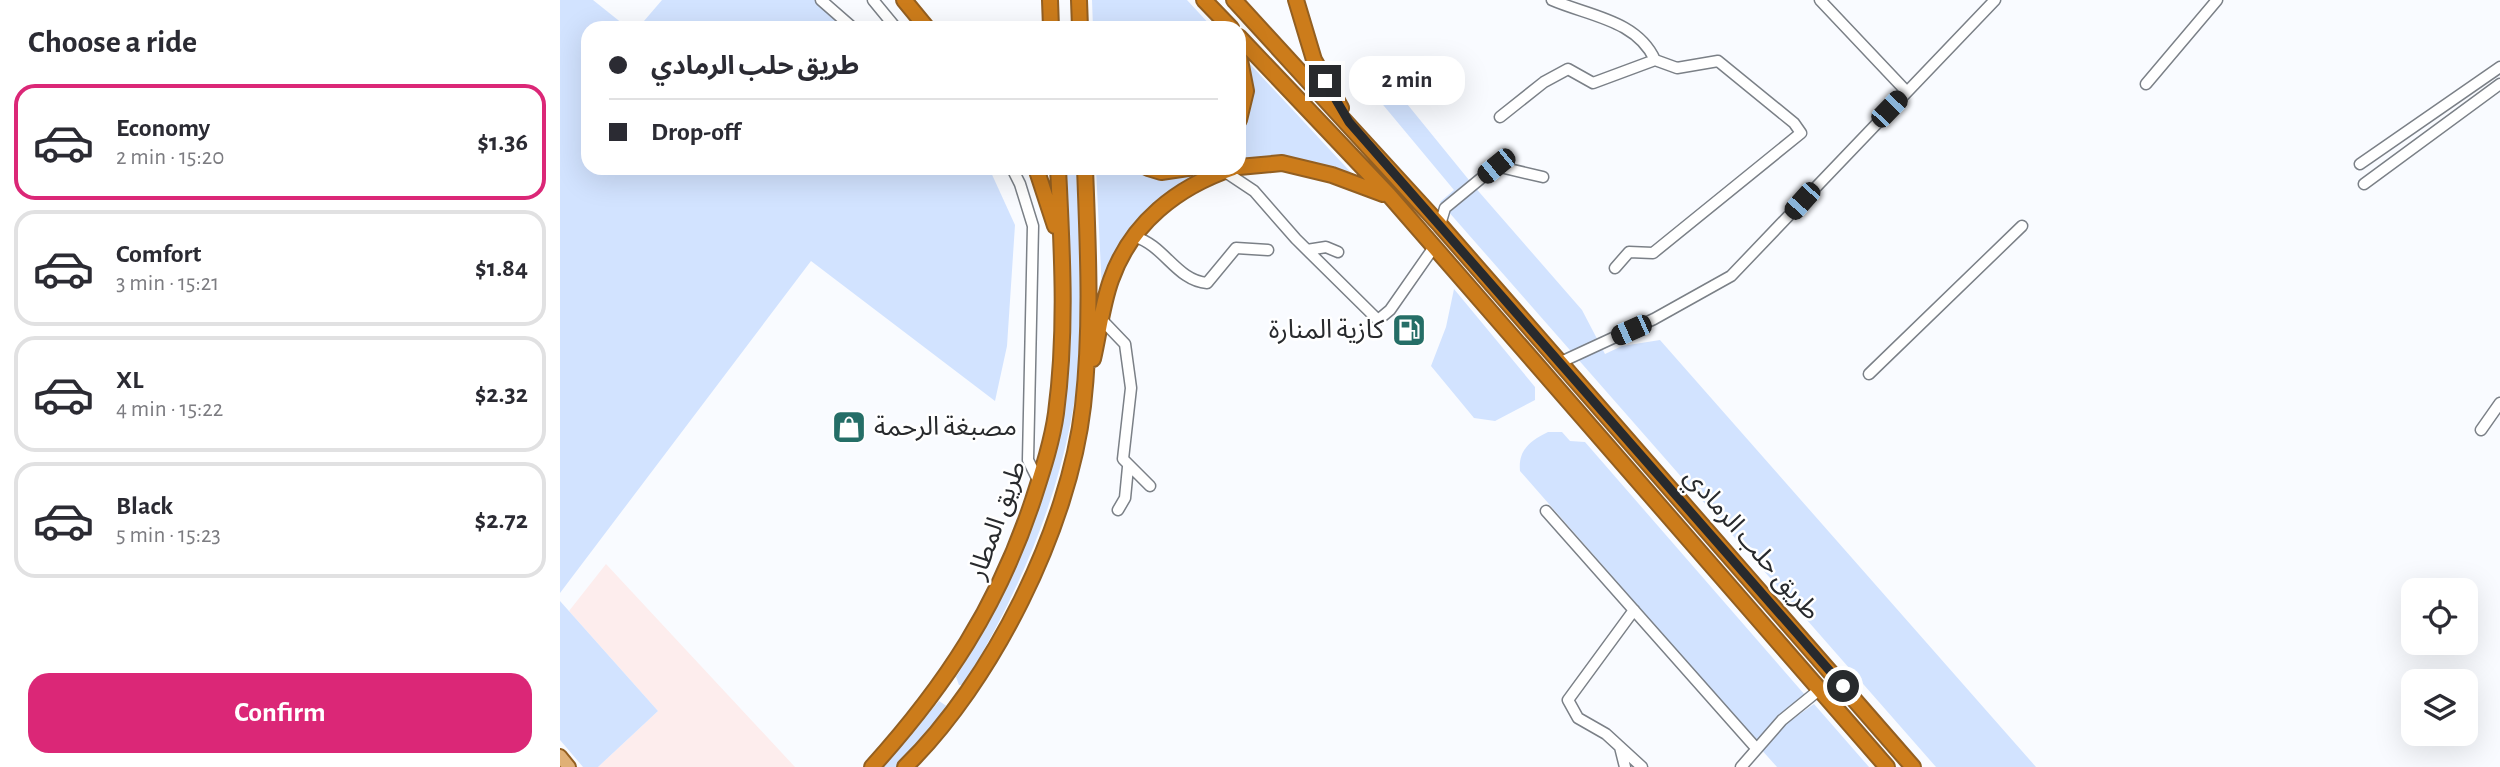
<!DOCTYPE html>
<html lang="en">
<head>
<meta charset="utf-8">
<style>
	:root { --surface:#fff; --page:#f7f7f7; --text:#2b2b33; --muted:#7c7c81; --line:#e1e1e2; --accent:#db2777 }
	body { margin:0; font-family:"Alegreya Sans","Noto Sans Arabic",sans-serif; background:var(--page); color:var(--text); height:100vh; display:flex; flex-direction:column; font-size:26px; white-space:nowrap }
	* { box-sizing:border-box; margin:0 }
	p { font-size:23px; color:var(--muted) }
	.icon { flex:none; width:38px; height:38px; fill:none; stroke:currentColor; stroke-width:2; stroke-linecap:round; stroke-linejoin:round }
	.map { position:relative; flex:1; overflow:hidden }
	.drawer { display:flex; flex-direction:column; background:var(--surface); width:560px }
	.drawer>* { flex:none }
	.hud { position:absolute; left:21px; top:21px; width:665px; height:154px; border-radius:21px; box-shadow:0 7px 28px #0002; display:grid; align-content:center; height:154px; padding:0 28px; background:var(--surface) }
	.buttons { position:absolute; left:1841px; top:578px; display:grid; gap:14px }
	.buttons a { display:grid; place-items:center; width:77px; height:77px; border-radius:14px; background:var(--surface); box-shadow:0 7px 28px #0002; font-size:35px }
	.end { position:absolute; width:32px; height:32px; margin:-16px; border:9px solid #282a2d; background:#fff; box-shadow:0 0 0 4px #fff }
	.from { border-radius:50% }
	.bubble { position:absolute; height:49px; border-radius:21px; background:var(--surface); box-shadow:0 7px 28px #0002; font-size:23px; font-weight:700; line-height:49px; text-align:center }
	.car { position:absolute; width:21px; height:42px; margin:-21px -10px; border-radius:9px; box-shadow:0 0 5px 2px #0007; background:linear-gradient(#222 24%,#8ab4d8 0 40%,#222 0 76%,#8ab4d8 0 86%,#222 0) }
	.hud b { display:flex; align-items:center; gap:24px; height:66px; font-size:26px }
	.hud b+b { border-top:2px solid var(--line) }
	.hud i { width:18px; height:18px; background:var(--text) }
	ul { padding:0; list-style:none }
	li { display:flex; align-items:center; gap:21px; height:116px; margin:0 14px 10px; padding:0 14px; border:4px solid var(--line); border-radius:21px }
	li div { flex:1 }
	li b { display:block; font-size:26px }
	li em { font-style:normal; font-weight:700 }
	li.current { border-color:var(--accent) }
	li>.icon { width:63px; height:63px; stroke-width:1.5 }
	h2 { padding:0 28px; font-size:32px; line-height:84px }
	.cta { display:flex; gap:14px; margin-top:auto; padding:14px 28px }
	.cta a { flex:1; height:80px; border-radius:21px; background:var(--accent); color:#fff; font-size:28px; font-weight:700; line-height:80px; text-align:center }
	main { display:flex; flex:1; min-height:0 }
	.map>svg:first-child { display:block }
	.industrial { fill:#fdeded }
	.green { fill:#d2e3ff }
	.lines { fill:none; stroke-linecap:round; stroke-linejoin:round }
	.minor-casing { stroke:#7b8087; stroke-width:13 }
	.major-casing { stroke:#935f21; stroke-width:16 }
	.highway-casing { stroke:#935f21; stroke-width:18 }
	.minor { stroke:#fff; stroke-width:10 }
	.major { stroke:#e0b076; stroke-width:12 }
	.highway { stroke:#cc7c1b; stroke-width:14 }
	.route { stroke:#282a2d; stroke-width:9 }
	.labels { text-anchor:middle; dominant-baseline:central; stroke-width:5; stroke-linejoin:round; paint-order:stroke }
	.poi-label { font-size:26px; fill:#282a2d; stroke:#fff; text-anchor:end }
	.street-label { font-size:26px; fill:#282a2d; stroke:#fff }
</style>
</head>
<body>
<main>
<section class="drawer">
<h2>Choose a ride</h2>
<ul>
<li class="current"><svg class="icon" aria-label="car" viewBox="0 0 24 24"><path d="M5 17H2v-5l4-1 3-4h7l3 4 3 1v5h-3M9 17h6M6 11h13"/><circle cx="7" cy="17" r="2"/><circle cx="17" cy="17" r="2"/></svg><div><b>Economy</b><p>2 min · 15:20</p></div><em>$1.36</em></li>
<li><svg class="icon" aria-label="car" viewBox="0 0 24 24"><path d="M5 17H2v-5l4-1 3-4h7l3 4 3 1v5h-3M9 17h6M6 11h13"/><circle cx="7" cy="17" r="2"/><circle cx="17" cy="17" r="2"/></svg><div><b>Comfort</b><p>3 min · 15:21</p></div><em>$1.84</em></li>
<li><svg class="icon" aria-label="car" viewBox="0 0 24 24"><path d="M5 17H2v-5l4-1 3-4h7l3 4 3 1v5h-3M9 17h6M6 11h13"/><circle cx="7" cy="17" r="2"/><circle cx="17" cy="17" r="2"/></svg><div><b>XL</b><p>4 min · 15:22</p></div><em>$2.32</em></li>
<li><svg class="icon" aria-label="car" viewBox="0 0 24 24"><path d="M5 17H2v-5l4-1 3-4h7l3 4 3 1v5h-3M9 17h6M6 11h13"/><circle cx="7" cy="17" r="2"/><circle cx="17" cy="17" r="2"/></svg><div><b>Black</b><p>5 min · 15:23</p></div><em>$2.72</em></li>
</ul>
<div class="cta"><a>Confirm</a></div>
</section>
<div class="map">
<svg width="1940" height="767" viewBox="0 0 1940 767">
	<rect width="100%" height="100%" fill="#f9fbff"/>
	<path class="industrial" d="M46,564l189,203h-197l60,-56 -89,-100z"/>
	<path class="green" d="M0,0h33l35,28h-40v140h401l26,57 -8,121 -12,55 -184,-140 -251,332z
		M102,0h154l32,28h-210z
		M532,0h95l26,28h-120z
		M688,62l110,118 -119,-18v-27l8,-13 5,-19z
		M817,67l96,118 109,125 23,44 17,-8 38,-6 376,427h-100l-496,-565 14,-12 -90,-108z
		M507,168h9c2,54 9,111 6,166 -8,131 -52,239 -118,351h-5l-3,-8c46,-73 83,-152 102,-238 19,-88 12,-181 9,-271z
		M536,168h33l32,11 20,-1 21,-10h14l-44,23 -70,100z
		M894,289l81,98v13l-40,21 -21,-3 -43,-52 15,-39z
		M988,432h14l8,9 15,1 220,253 -49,45 -236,-269c-2,-21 10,-30 28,-39z
		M0,601l98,110 -60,56h-15l-23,-27z
		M379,701l9,6 -52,60h-15z
		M1254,704l55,63h-92l-18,-20 15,-15z"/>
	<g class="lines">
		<g class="minor-casing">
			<path id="minor" d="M261,0l32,28
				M313,0l23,28
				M992,0c37,16 85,20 103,60
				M1260,0l86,91
				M1586,84l71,-84
				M940,117l44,-35 24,-13 25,14 62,-23 22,8 41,-7 76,62 7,10 -148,120 -24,-1 -14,16
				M1800,164l140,-97
				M452,168l8,16 13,42 -5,234 11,22
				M664,171l30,20 42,48 82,81 12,-10 44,-63
				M1804,184l136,-100
				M880,225l5,-17 51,-42 47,11
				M575,237c29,8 42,44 72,46l29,-35 32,2
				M747,250l19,-3 12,5
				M542,320l23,24 6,44 -8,71 27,27
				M1001,362l93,-43 77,-43 264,-276
				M1309,374l153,-148
				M1921,430l19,-27
				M558,510l7,-12 3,-31
				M986,511l210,237
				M1074,610l-66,90 10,18 28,16 36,33
				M1060,747l5,20
				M1181,767l41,-47 37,-30"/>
		</g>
		<g class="major-casing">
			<path id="major" d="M0,756l9,11"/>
		</g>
		<g class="highway-casing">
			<path id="highway" d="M344,0l23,28
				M490,0l1,28
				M519,0l1,28
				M644,0l27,28
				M674,0l206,225 473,542
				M736,0l18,60 27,48
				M679,37l150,158 498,572
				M679,55l7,36 -7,29
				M679,167l43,-4 50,12 51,19
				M476,168l19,58
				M588,168l13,4 27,-4
				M533,359c6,-26 9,-54 18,-79 20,-57 66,-93 122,-112
				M312,767c74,-82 126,-161 161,-267 9,-28 19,-58 23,-87 11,-82 6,-163 2,-245
				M345,767c87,-85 164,-239 178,-361 9,-79 5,-158 2,-238"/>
		</g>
		<use href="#minor" class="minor"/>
		<use href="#major" class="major"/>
		<use href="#highway" class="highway"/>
	</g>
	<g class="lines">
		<path class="route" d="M765,81l24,41 494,564"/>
	</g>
	<defs>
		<g id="fuel-square" transform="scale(1.75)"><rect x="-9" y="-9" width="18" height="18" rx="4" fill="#256e67" stroke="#fff"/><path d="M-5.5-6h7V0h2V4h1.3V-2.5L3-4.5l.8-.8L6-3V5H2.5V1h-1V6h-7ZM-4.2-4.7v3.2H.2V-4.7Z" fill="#fff"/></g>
		<g id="shop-square" transform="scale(1.75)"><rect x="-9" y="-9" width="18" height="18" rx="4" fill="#256e67" stroke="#fff"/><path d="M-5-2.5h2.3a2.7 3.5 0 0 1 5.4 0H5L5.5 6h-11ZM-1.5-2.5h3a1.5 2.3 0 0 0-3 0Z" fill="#fff"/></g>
	</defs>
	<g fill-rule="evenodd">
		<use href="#fuel-square" x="849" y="330"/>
		<use href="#shop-square" x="289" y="427"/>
	</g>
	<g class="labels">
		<g class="poi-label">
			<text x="824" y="330">كازية المنارة</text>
			<text x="314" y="427" text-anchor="start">مصبغة الرحمة</text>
		</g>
		<g class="street-label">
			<text transform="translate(437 520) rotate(-70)">طريق المطار</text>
			<text transform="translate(1192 544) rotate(49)">طريق حلب الرمادي</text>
		</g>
	</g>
</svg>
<div class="buttons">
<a><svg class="icon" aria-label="locate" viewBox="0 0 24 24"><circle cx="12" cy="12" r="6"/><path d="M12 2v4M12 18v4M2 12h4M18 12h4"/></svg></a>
<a><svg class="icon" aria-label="layers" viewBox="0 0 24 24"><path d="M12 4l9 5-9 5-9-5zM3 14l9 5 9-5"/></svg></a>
</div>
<i class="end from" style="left:1283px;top:686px"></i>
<i class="end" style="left:765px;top:81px"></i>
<div class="bubble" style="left:789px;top:56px;width:116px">2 min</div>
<i class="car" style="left:1329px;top:109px;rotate:44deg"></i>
<i class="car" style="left:936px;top:166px;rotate:231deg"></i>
<i class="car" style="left:1242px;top:201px;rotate:222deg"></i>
<i class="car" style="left:1071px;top:330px;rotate:246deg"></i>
<div class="hud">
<b><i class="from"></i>طريق حلب الرمادي</b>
<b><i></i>Drop-off</b>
</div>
</div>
</main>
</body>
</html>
